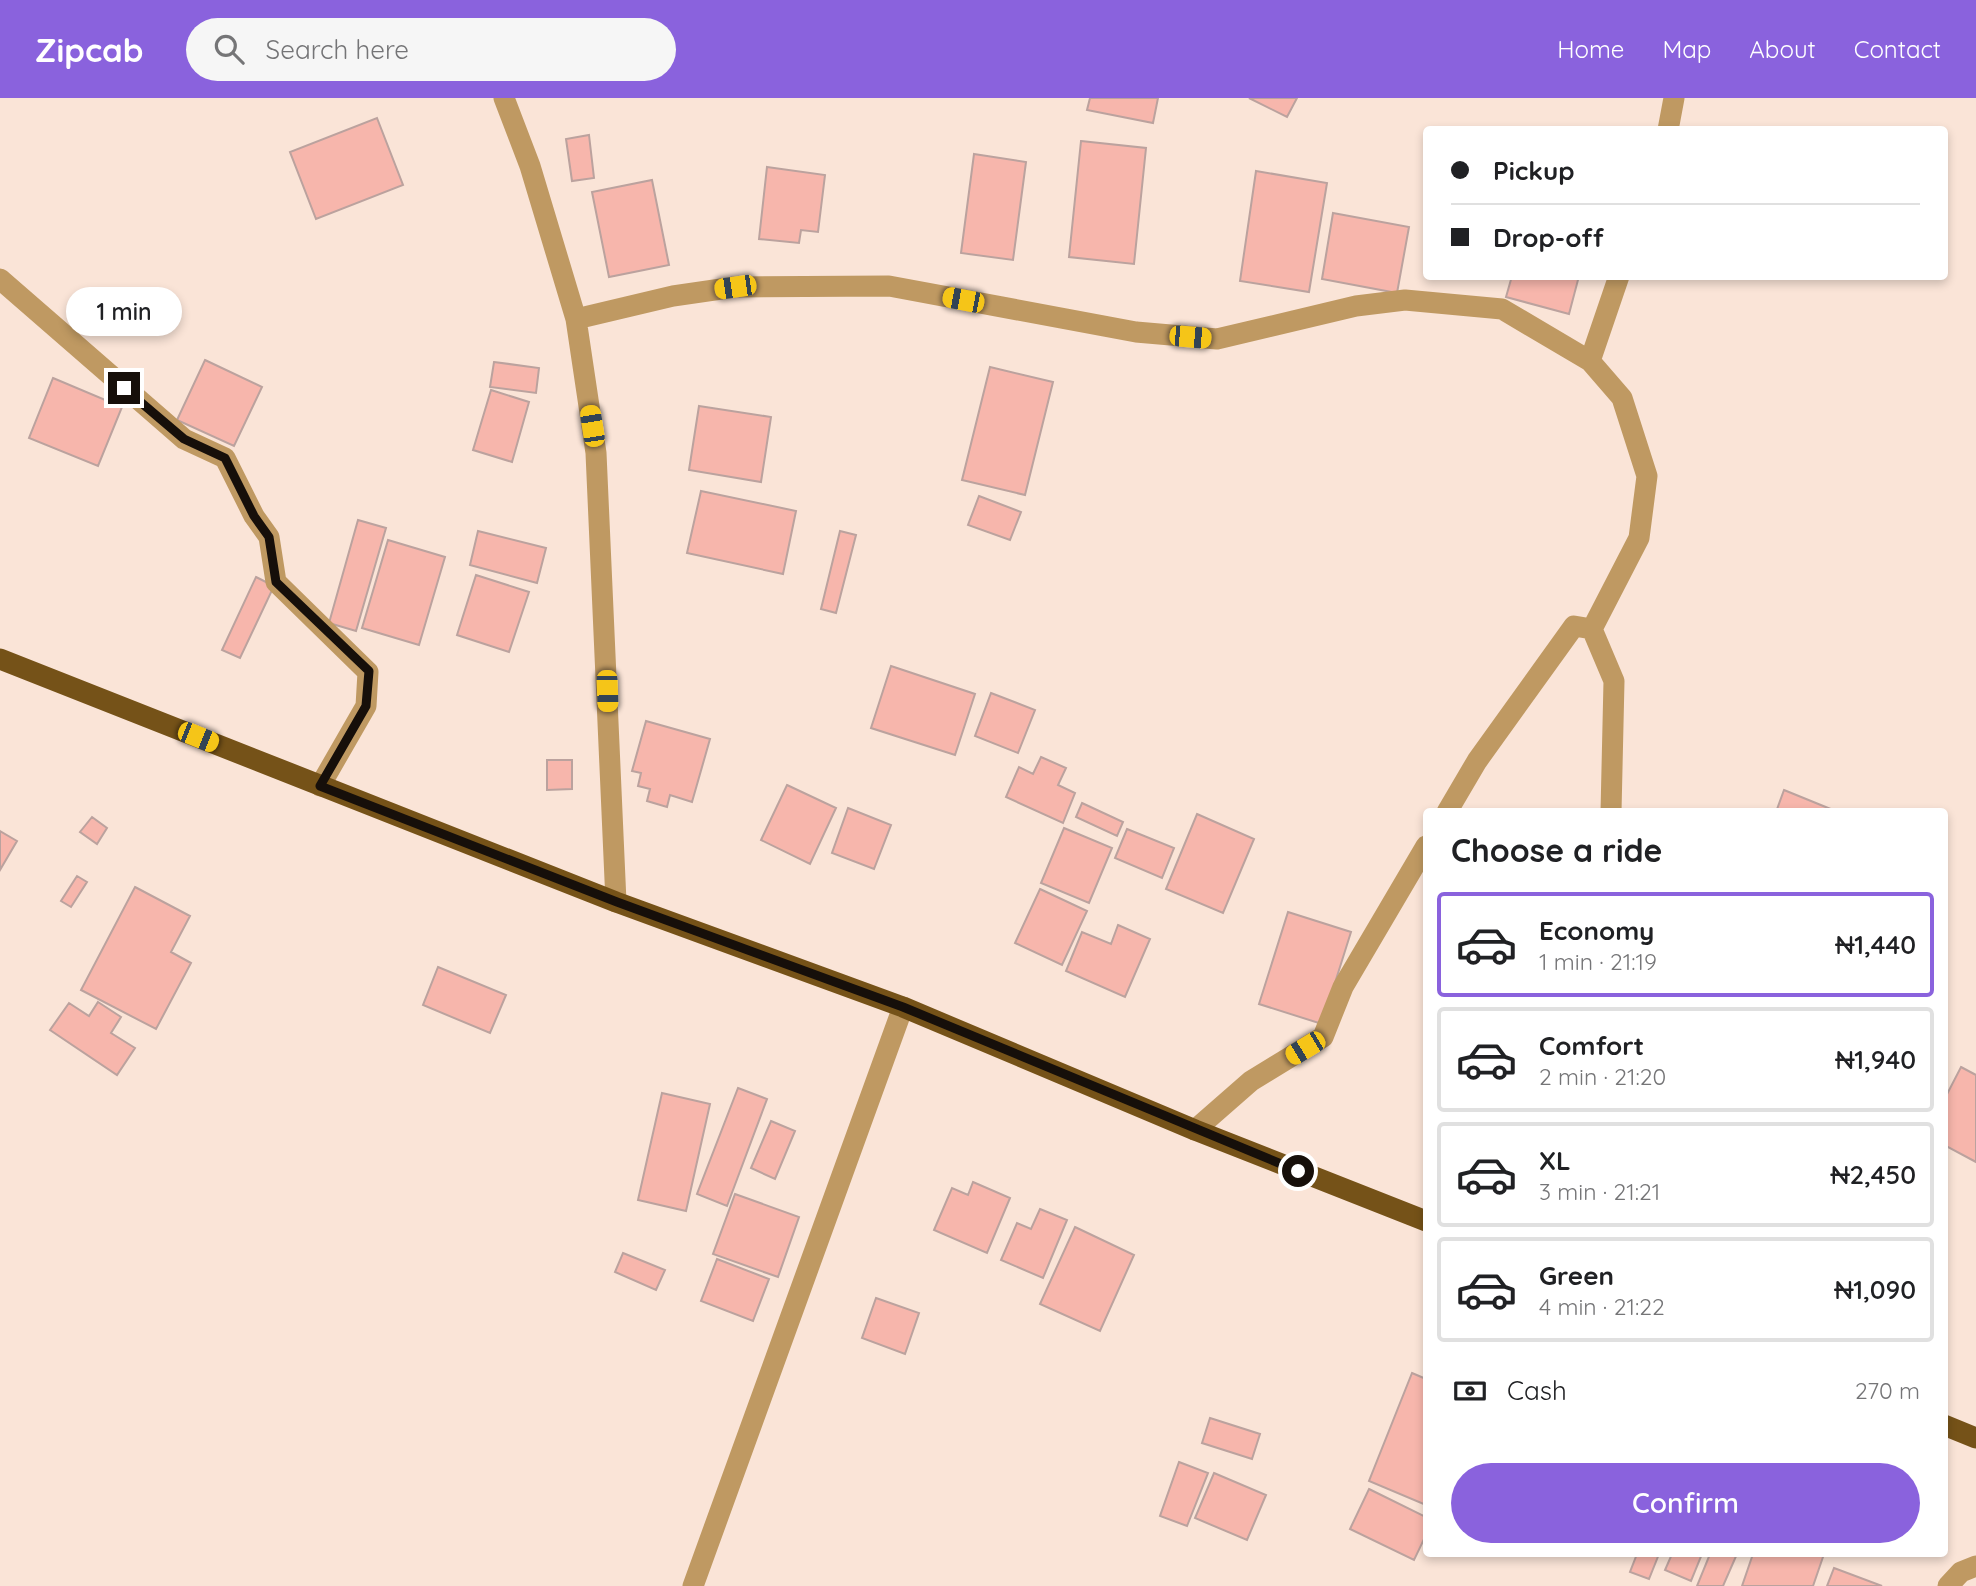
<!DOCTYPE html>
<html lang="en">
<head>
<meta charset="utf-8">
<style>
	:root { --surface:#fff; --page:#f6f6f6; --text:#202124; --muted:#757577; --line:#e0e0e0; --accent:#8a62dd }
	body { margin:0; font-family:Quicksand,sans-serif; background:var(--page); color:var(--text); height:100vh; display:flex; flex-direction:column; font-size:26px; white-space:nowrap }
	* { box-sizing:border-box; margin:0 }
	p { font-size:23px; color:var(--muted) }
	.icon { flex:none; width:38px; height:38px; fill:none; stroke:currentColor; stroke-width:2; stroke-linecap:round; stroke-linejoin:round }
	.map { position:relative; flex:1; overflow:hidden }
	.details { position:absolute; left:1423px; top:710px; width:525px; height:749px; display:flex; flex-direction:column; background:var(--surface); border-radius:7px; box-shadow:0 4px 10px #0003 }
	.details>* { flex:none }
	.banner { position:absolute; left:1423px; top:28px; width:525px; height:154px; border-radius:7px; box-shadow:0 4px 10px #0003; display:grid; align-content:center; height:154px; padding:0 28px; background:var(--surface) }
	.end { position:absolute; width:32px; height:32px; margin:-16px; border:9px solid #160f0a; background:#fff; box-shadow:0 0 0 4px #fff }
	.from { border-radius:50% }
	.bubble { position:absolute; height:49px; border-radius:24px; background:var(--surface); box-shadow:0 4px 10px #0003; font-size:23px; font-weight:600; line-height:49px; text-align:center }
	.car { position:absolute; width:21px; height:42px; margin:-21px -10px; border-radius:9px; box-shadow:0 0 5px 2px #0007; background:linear-gradient(#f5c518 24%,#345 0 40%,#f5c518 0 76%,#345 0 86%,#f5c518 0) }
	.banner b { display:flex; align-items:center; gap:24px; height:66px; font-size:26px }
	.banner b+b { border-top:2px solid var(--line) }
	.banner i { width:18px; height:18px; background:var(--text) }
	ul { padding:0; list-style:none }
	li { display:flex; align-items:center; gap:21px; height:105px; margin:0 14px 10px; padding:0 14px; border:4px solid var(--line); border-radius:7px }
	li div { flex:1 }
	li b { display:block; font-size:26px }
	li em { font-style:normal; font-weight:600 }
	li.on { border-color:var(--accent) }
	li>.icon { width:63px; height:63px; stroke-width:1.5 }
	h2 { padding:0 28px; font-size:32px; line-height:84px }
	.pay { display:flex; align-items:center; gap:18px; height:77px; padding:0 28px; font-size:26px }
	.pay p { margin-inline-start:auto }
	.cta { display:flex; gap:14px; margin-top:auto; padding:14px 28px }
	.cta a { flex:1; height:80px; border-radius:42px; background:var(--accent); color:#fff; font-size:28px; font-weight:600; line-height:80px; text-align:center }
	header { display:flex; align-items:center; gap:42px; box-sizing:border-box; height:98px; padding:0 35px; background:var(--accent); color:#fff }
	header strong { font-size:33px }
	nav { display:flex; gap:38px; margin-inline-start:auto; font-size:24px }
	.search { width:490px; height:63px; background:var(--page); display:flex; align-items:center; gap:18px; box-sizing:border-box; padding:0 24px; border-radius:38px; color:var(--muted); font-size:26px }
	.map>svg:first-child { display:block }
	.building { fill:#f7b6ac; stroke:#bba29e; stroke-width:2 }
	.lines { fill:none; stroke-linecap:round; stroke-linejoin:round }
	.minor { stroke:#bf9962; stroke-width:21 }
	.trunk { stroke:#755218; stroke-width:21 }
	.route { stroke:#160f0a; stroke-width:9 }
</style>
</head>
<body>
<header>
<strong>Zipcab</strong>
<div class="search"><svg class="icon" aria-label="search" viewBox="0 0 24 24"><circle cx="10" cy="10" r="6"/><path d="M15 15l6 6"/></svg>Search here</div>
<nav><a>Home</a><a>Map</a><a>About</a><a>Contact</a></nav>
</header>
<div class="map">
<svg width="1976" height="1488" viewBox="0 0 1976 1488">
	<rect width="100%" height="100%" fill="#fae4d7"/>
	<path class="building" d="M1090,0h68l-5,25 -66,-13z
		M1249,0h48l-10,19z
		M377,20l26,67 -87,34 -26,-67z
		M589,37l5,43 -22,3 -6,-42z
		M1081,43l65,7 -12,116 -65,-7z
		M974,56l52,8 -13,98 -52,-7z
		M767,69l58,8 -7,57 -17,-2 -2,13 -40,-4z
		M1256,73l71,12 -18,109 -69,-11z
		M652,82l17,85 -60,12 -17,-85z
		M1333,115l76,14 -12,66 -75,-14z
		M1512,178h67l-10,38 -63,-17z
		M205,262l57,27 -28,59 -57,-26z
		M494,264l45,6 -3,25 -46,-6z
		M990,269l63,15 -28,113 -63,-15z
		M53,280l69,29 -24,59 -69,-28z
		M491,292l38,12 -17,60 -39,-12z
		M699,308l72,11 -10,65 -72,-12z
		M701,393l95,20 -13,63 -96,-21z
		M979,398l42,16 -11,28 -42,-15z
		M358,422l28,8 -30,103 -27,-8z
		M478,433l68,17 -9,35 -67,-18z
		M840,433l16,4 -20,78 -15,-4z
		M388,442l57,17 -26,88 -57,-17z
		M476,477l53,17 -20,60 -52,-17z
		M256,479l18,9 -34,72 -18,-8z
		M891,568l84,28 -20,61 -84,-27z
		M991,595l44,17 -17,43 -43,-17z
		M646,623l64,18 -18,63 -22,-7 -3,12 -20,-6 3,-12 -12,-3 3,-13 -9,-2z
		M1041,659l25,11 -8,17 17,8 -12,30 -57,-26 13,-30 14,7z
		M547,662h25v29l-25,1z
		M787,687l49,23 -26,56 -49,-24z
		M1784,692l54,22h-62z
		M1082,705l41,19 -6,14 -41,-19z
		M848,710l43,17 -17,44 -42,-16z
		M1197,716l57,25 -31,74 -57,-24z
		M92,719l15,11 -10,16 -17,-12z
		M1064,730l48,20 -23,55 -48,-20z
		M1127,731l47,19 -12,30 -47,-20z
		M0,733l17,10 -17,29z
		M77,778l10,6 -16,25 -10,-6z
		M135,789l55,29 -19,36 20,11 -35,66 -75,-39z
		M1040,791l47,22 -25,54 -47,-22z
		M1288,814l63,20 -29,92 -63,-20z
		M1118,827l32,14 -25,58 -59,-26 16,-39 29,12z
		M438,869l68,28 -16,38 -67,-28z
		M98,904l23,15 -10,16 24,15 -18,27 -67,-45 19,-27 20,13z
		M1961,969l15,8v87l-32,-17v-45z
		M738,990l29,11 -40,107 -30,-12z
		M662,995l48,11 -24,107 -48,-11z
		M771,1023l24,10 -20,48 -24,-11z
		M973,1084l37,16 -23,55 -53,-23 18,-42 16,7z
		M735,1096l64,23 -21,60 -65,-23z
		M1040,1111l27,11 -24,58 -42,-18 16,-37 14,6z
		M1075,1129l59,28 -34,76 -60,-27z
		M623,1155l42,17 -9,20 -41,-18z
		M717,1161l52,20 -16,42 -52,-20z
		M876,1200l43,15 -14,41 -43,-16z
		M1412,1275l14,6v126l-57,-24z
		M1210,1320l50,16 -8,25 -50,-16z
		M1179,1364l29,11 -21,53 -27,-10z
		M1214,1375l52,22 -19,45 -52,-22z
		M1369,1391l57,28v18l-12,25 -64,-31z
		M1637,1456h22l-10,25 -19,-7z
		M1672,1456h30l-11,27 -26,-11z
		M1710,1456h27l-14,32h-26z
		M1753,1456h71l-11,32h-71z
		M1834,1470l48,18h-55z"/>
	<g class="lines">
		<path class="minor" d="M504,0l26,68 46,153 20,134 20,449
			M1668,32l6,-32
			M0,181l184,160 41,19 29,58 15,21 7,45 92,90 -2,34 -46,80
			M576,221l97,-23 62,-9 154,-1 247,46 81,7 139,-33 49,-6 97,9 88,52 32,37 25,78 -8,62 -47,91 22,52 -3,131
			M1590,263l29,-85
			M1447,714l30,-51 97,-135 18,3
			M1195,1032l56,-49 72,-44 20,-50 83,-141
			M693,1488l210,-579
			M1948,1488l13,-14 15,-6"/>
		<path class="trunk" d="M0,561l616,243 287,105 292,123 231,91
			M1944,1327l32,13"/>
	</g>
	<g class="lines">
		<path class="route" d="M124,290l60,51 41,19 29,58 15,21 7,45 93,89 -3,35 -46,80 297,116 286,105 395,164"/>
	</g>
</svg>
<i class="end from" style="left:1298px;top:1073px"></i>
<i class="end" style="left:124px;top:290px"></i>
<div class="bubble" style="left:66px;top:189px;width:116px">1 min</div>
<i class="car" style="left:735px;top:189px;rotate:262deg"></i>
<i class="car" style="left:963px;top:202px;rotate:281deg"></i>
<i class="car" style="left:1190px;top:239px;rotate:95deg"></i>
<i class="car" style="left:592px;top:328px;rotate:351deg"></i>
<i class="car" style="left:607px;top:593px;rotate:178deg"></i>
<i class="car" style="left:198px;top:639px;rotate:112deg"></i>
<i class="car" style="left:1305px;top:950px;rotate:239deg"></i>
<div class="banner">
<b><i class="from"></i>Pickup</b>
<b><i></i>Drop-off</b>
</div>
<section class="details">
<h2>Choose a ride</h2>
<ul>
<li class="on"><svg class="icon" aria-label="car" viewBox="0 0 24 24"><path d="M5 17H2v-5l4-1 3-4h7l3 4 3 1v5h-3M9 17h6M6 11h13"/><circle cx="7" cy="17" r="2"/><circle cx="17" cy="17" r="2"/></svg><div><b>Economy</b><p>1 min · 21:19</p></div><em>₦1,440</em></li>
<li><svg class="icon" aria-label="car" viewBox="0 0 24 24"><path d="M5 17H2v-5l4-1 3-4h7l3 4 3 1v5h-3M9 17h6M6 11h13"/><circle cx="7" cy="17" r="2"/><circle cx="17" cy="17" r="2"/></svg><div><b>Comfort</b><p>2 min · 21:20</p></div><em>₦1,940</em></li>
<li><svg class="icon" aria-label="car" viewBox="0 0 24 24"><path d="M5 17H2v-5l4-1 3-4h7l3 4 3 1v5h-3M9 17h6M6 11h13"/><circle cx="7" cy="17" r="2"/><circle cx="17" cy="17" r="2"/></svg><div><b>XL</b><p>3 min · 21:21</p></div><em>₦2,450</em></li>
<li><svg class="icon" aria-label="car" viewBox="0 0 24 24"><path d="M5 17H2v-5l4-1 3-4h7l3 4 3 1v5h-3M9 17h6M6 11h13"/><circle cx="7" cy="17" r="2"/><circle cx="17" cy="17" r="2"/></svg><div><b>Green</b><p>4 min · 21:22</p></div><em>₦1,090</em></li>
</ul>
<div class="pay"><svg class="icon" aria-label="cash" viewBox="0 0 24 24"><path d="M3 7h18v10H3z"/><circle cx="12" cy="12" r="2"/></svg>Cash<p>270 m</p></div>
<div class="cta"><a>Confirm</a></div>
</section>
</div>
</body>
</html>
